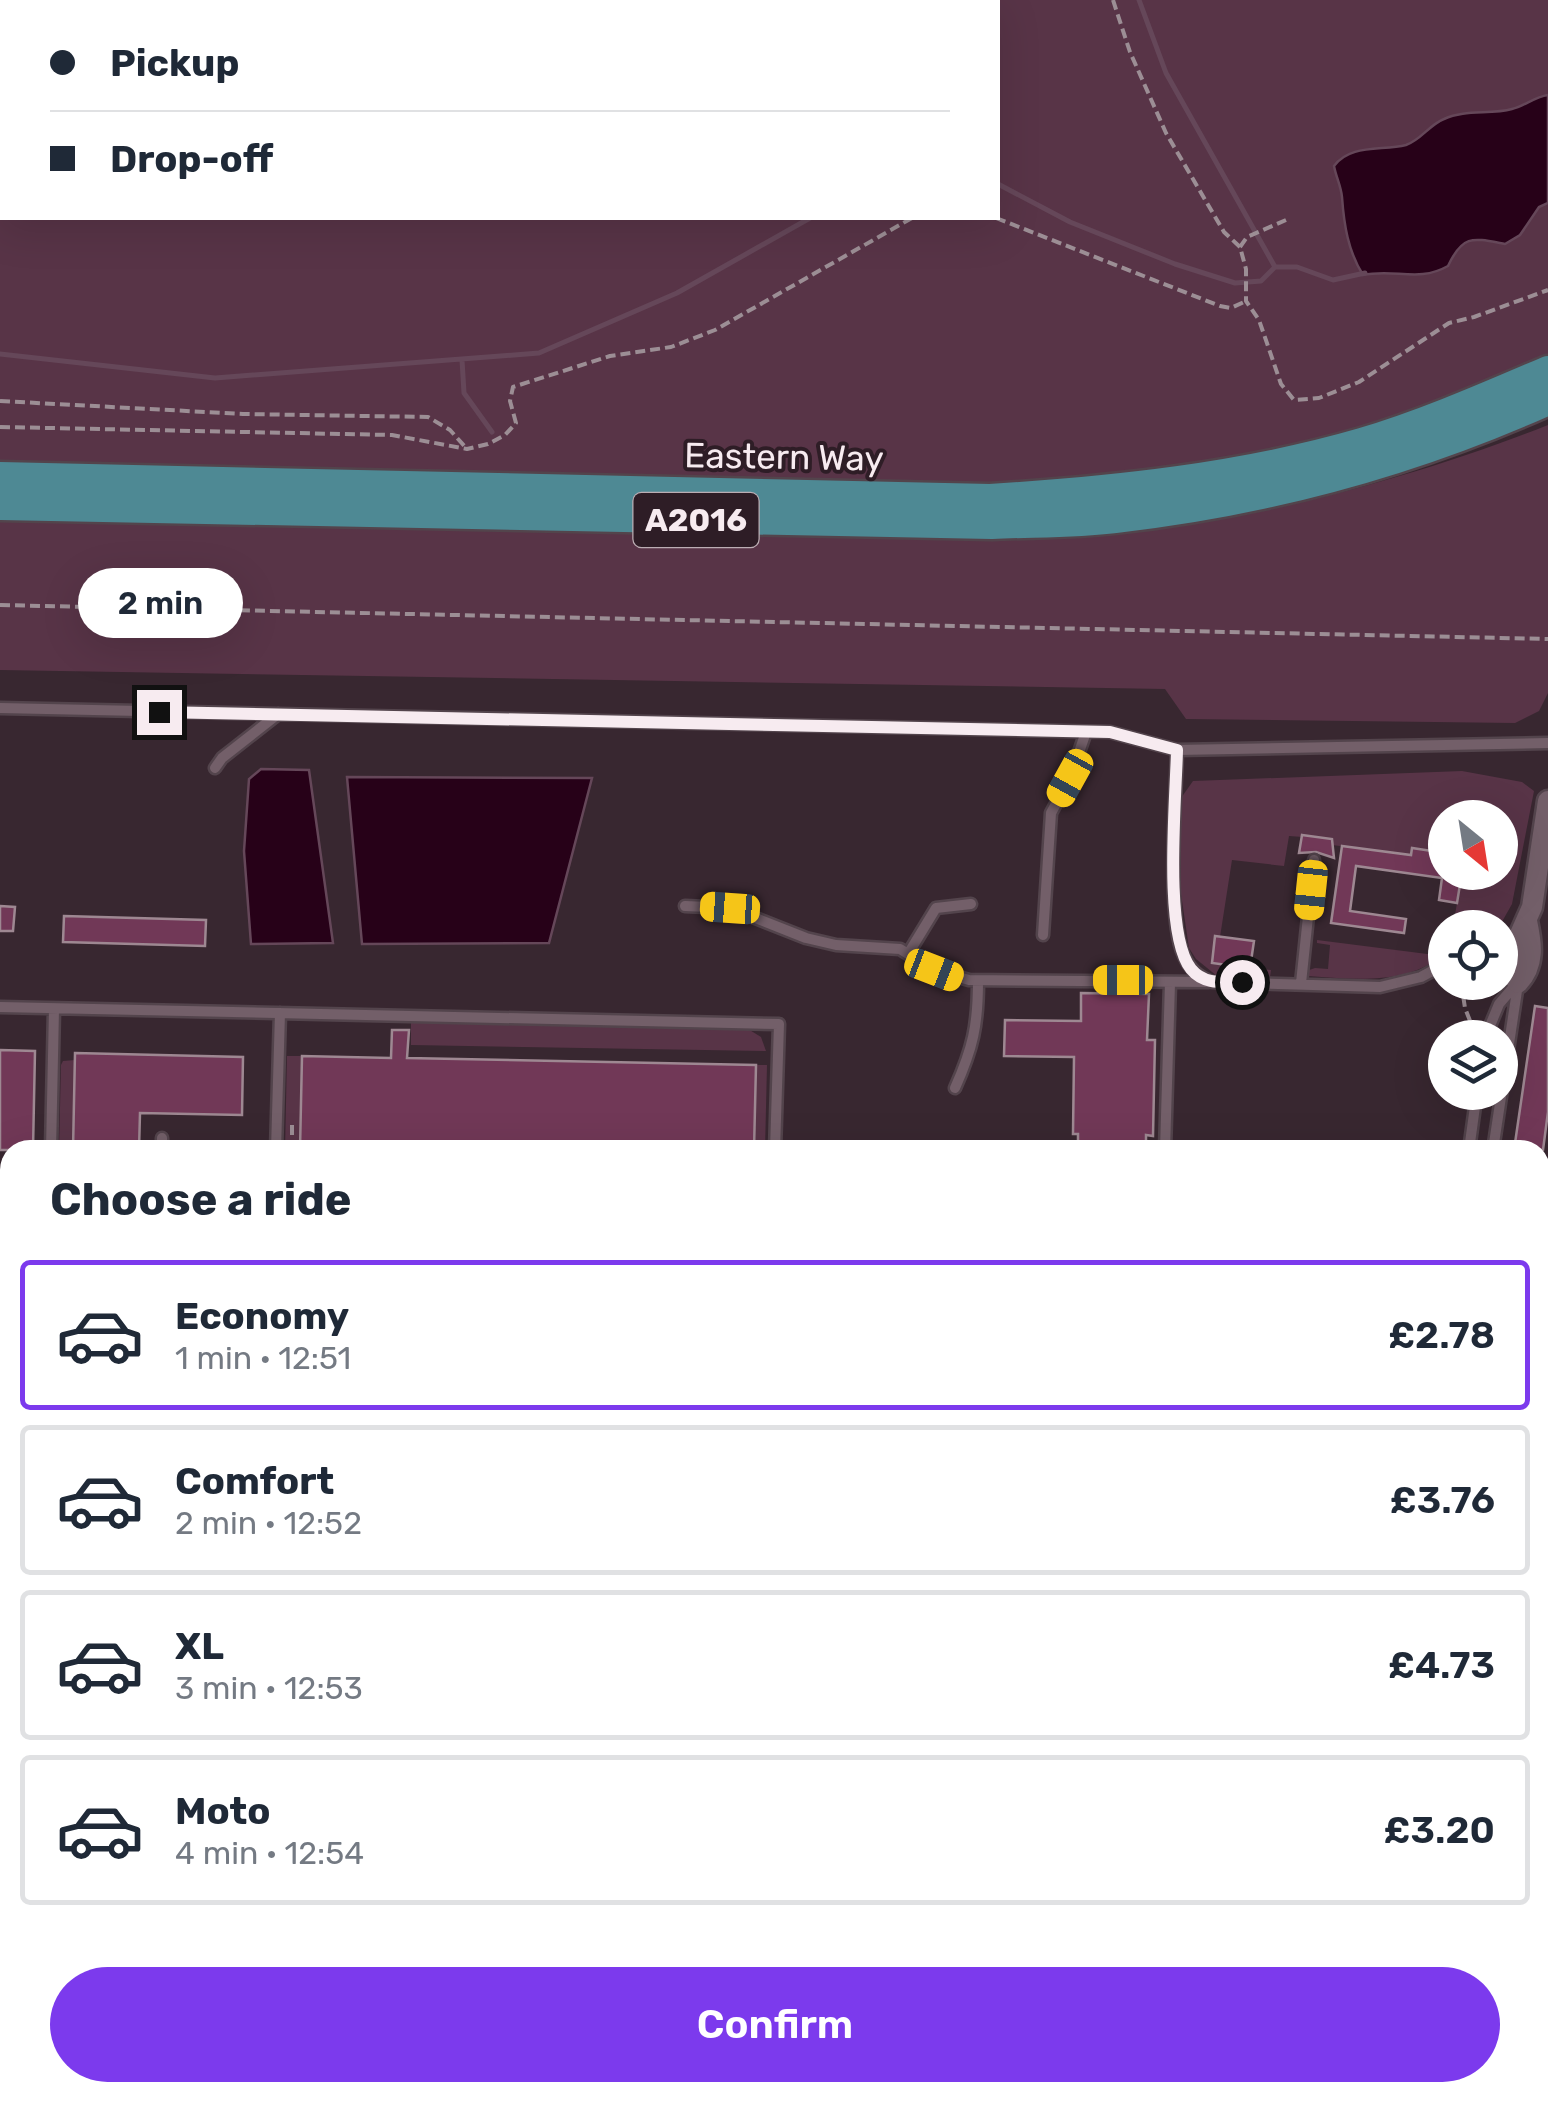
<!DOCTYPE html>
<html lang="en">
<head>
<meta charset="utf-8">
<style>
	:root { --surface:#fff; --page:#f6f6f7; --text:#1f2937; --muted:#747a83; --line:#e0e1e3; --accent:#7c3aed }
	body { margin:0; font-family:Rubik,sans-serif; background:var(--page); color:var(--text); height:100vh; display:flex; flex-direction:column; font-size:38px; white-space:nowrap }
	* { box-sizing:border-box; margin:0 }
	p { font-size:32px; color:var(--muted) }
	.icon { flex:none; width:55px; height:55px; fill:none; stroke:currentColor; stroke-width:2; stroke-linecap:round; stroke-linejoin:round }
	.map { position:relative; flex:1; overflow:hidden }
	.panel { position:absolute; left:0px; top:1140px; width:1550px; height:962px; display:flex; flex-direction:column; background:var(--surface); border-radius:30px 30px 0 0; box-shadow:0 10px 40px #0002 }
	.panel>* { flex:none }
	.banner { position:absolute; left:0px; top:0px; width:1000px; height:220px; box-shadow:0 10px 40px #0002; display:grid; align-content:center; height:220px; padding:0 50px; background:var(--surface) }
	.needle { width:65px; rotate:150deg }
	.fabs { position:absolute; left:1428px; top:800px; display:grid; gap:20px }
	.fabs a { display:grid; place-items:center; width:90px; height:90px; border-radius:50%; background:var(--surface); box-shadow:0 10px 40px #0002; font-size:50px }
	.end { position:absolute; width:45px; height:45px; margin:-22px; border:12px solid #f7ebf0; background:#111; box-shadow:0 0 0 5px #111 }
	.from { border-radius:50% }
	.bubble { position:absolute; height:70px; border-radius:35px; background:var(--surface); box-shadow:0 10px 40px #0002; font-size:32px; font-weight:600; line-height:70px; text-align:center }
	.car { position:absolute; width:30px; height:60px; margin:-30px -15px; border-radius:12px; box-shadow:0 0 8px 2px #0007; background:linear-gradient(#f5c518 24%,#345 0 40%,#f5c518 0 76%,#345 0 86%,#f5c518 0) }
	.banner b { display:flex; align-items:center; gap:35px; height:95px; font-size:38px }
	.banner b+b { border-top:2px solid var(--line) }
	.banner i { width:25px; height:25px; background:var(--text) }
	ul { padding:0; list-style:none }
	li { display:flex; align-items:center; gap:30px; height:150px; margin:0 20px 15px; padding:0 30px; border:5px solid var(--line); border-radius:10px }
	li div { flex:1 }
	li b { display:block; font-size:38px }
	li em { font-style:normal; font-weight:600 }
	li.current { border-color:var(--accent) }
	li>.icon { width:90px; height:90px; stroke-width:1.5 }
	h2 { padding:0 50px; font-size:45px; line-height:120px }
	.cta { display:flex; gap:20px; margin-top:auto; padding:20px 50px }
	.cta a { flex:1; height:115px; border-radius:60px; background:var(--accent); color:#fff; font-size:40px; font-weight:600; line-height:115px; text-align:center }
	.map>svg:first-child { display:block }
	.green { fill:#583447; fill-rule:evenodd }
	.water { fill:#270118; stroke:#654759; stroke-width:2.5 }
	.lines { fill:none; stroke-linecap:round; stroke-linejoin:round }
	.stream { stroke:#654759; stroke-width:5 }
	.building { fill:#713857; stroke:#9e8892; stroke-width:2.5 }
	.service-casing { stroke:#53444c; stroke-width:15 }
	.minor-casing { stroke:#53444c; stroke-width:25 }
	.primary-casing { stroke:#53444c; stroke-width:35 }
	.path { stroke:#9c8e95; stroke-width:4; stroke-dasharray:10 5; stroke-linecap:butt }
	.service { stroke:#735f69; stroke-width:10 }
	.minor { stroke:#735f69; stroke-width:20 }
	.primary { stroke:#4e8994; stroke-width:30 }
	.route { stroke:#f7ebf0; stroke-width:12 }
	.labels { text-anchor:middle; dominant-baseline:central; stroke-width:8; stroke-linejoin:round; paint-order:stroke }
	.shield { fill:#2e1d26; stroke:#bbadb3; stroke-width:2.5 }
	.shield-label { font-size:32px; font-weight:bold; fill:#f7ebf0 }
	.street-label { font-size:35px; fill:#f7ebf0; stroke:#2e1d26 }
</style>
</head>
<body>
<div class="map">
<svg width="1548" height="2101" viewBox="0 0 1548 2101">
	<rect width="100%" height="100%" fill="#382730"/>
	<path class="green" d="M0,0h1548v354l-28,16 -222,88 -187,20 -143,7 -968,-22zM2,2h996v216h-996z
		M1548,425v268l-9,18 -24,12 -329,-4 -21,-30 -1165,-19v-154l1072,20c41,-4 82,-6 122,-12 113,-18 249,-57 354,-99z
		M1462,771l60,11 12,9 -22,113 -13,23h-46l9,-54 38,-1v-54h-55v35l-32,-5 -2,7 -79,-10 -1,-6 -42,-3 -5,30 -52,-6 -12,77h-5l-3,26 59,7 -1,7 -53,-1 -21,-17 -7,-11 -8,-54v-96l12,-17z
		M1317,940l126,16c-45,32 -96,22 -148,19l20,-7 13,1 2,-24 -13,-2z
		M411,1021l337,8 13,8 5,14 -355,-6z
		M287,1056h15l-2,94h-15z
		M75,1060l-2,90h-14l2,-85 2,-4z
		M756,1065h11l-2,85h-11z
		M0,1309l10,1v365h-10z
		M0,1695l10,5v155l-10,64z
		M10,1951v134l-10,-7v-58z
		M345,2093l392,-1v1l-13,7 -16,1z"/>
	<path class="water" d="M1548,95v108l-9,4 -19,28 -15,9c-32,-6 -42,-10 -57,22 -30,17 -53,2 -85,9 -15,-24 -19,-50 -21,-78 -1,-11 -6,-20 -8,-31 16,-22 47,-15 72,-21 15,-5 23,-20 38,-26 21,-10 46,-4 68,-10 13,-3 22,-12 36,-14z
		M261,769l48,1 24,173 -82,1 -7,-93 5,-72z
		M347,777l245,1 -43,165 -187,1z"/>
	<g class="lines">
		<path class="stream" d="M1139,0l27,73 109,194
			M998,184l72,38 105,42 60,19 26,-2 14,-14h22l36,13 32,-7
			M0,354l215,24 324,-25 138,-60 133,-75
			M462,360l2,33 28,39"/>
	</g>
	<path class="building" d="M1302,835l30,4 2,19 -18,-6 -17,1z
		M1342,846l69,9 1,-7 33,5v19h17l-5,31 -18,-3 3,-22 -86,-12 -6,45 56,8 -2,14 -73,-10z
		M0,906l15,1 -2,24h-13z
		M64,916l142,4 -1,26 -142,-4z
		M1215,936l39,5 -4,27 -38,-5z
		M1081,993l68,1 -2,46h8l-2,96 -7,-1v15h-68v-16h-5l1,-77 -70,-1 1,-36 76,1z
		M1535,1006l13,2v104l-5,38h-29z
		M392,1030h17l-2,28 349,7 -2,85h-454l2,-94 89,2z
		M0,1050l35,1 -2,99h-33z
		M75,1053l168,4 -1,58 -102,-2 -1,37h-66z"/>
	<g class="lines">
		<g class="service-casing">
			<path id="service" d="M0,708l1110,24 67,18c-1,47 -11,169 7,206 6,14 15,21 28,26l168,5 41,-10 24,-13
				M1177,750l371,-7
				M215,768l7,-10 56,-44
				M685,906l45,2 76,30 30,7 64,4 34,21 35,10 240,2
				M1043,935l8,-122 19,-35 16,-46
				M908,954l28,-46 35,-4
				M1301,983l13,-123
				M0,1007l779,17 -4,126
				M1485,1038l14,-34 18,-21
				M955,1088c18,-40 23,-63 23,-107
				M162,1138v12
				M51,1150l3,-141
				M276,1150l4,-137
				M1165,1150l5,-167
				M1469,1150l8,-58
				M1493,1150l25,-166
				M1540,1244l8,-6
				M0,1304h10
				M1540,1455h8
				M0,1687l10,1
				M1540,1908l8,-50
				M0,1979l10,-67
				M314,2092l1,9
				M1510,2093l38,5
				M0,2098l131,3
				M138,2101l57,-3 20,3
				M754,2101v-9
				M1102,2101v-9
				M1241,2101v-9
				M1393,2101v-9
				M1434,2101v-9"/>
		</g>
		<g class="minor-casing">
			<path id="minor" d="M1527,921c5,23 8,44 -9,62l-9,-15 3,-16 20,-45 16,-106"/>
		</g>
		<g class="primary-casing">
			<path id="primary" d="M0,477l990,22c125,-8 251,-21 372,-56 64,-19 125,-46 186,-72
				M0,505l992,19c41,-2 82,-1 123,-6 150,-17 295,-56 433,-118"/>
		</g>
		<path class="path" d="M1113,0l17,52 36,81 58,99 16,15 6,22v32l13,19 22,64 13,16 25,-2 40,-16 90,-59 25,-6 74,-27
			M996,218l224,88 11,2 15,-7
			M1240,247l7,-10 39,-17
			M0,401l243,13 185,3 22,13 17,19
			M0,427l392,8 75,14 21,-5 17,-9 11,-12 -6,-22 3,-14 97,-31 61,-9 44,-17 197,-112
			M0,605l1548,34
			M1461,982l4,26 9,23
			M292,1150v-25
			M1540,2060l8,2"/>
		<use href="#service" class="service"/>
		<use href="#minor" class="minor"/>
		<use href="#primary" class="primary"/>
	</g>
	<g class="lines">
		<path class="route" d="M159,712l951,20 67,18c-1,48 -14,184 14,219 13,16 32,13 51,13"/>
	</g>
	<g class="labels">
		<rect class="shield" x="633.5" y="493" width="125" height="54" rx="8"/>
		<g class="shield-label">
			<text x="696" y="520">A2016</text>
		</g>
		<g class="street-label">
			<text transform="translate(784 457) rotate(1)">Eastern Way</text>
		</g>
	</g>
</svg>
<div class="fabs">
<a><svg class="needle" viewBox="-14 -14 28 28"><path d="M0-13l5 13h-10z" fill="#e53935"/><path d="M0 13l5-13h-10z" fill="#747a83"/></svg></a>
<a><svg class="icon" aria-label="locate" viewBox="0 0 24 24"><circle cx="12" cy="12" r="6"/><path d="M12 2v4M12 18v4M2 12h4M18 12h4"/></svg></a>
<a><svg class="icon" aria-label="layers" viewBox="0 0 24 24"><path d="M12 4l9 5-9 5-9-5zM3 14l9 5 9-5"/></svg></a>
</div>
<i class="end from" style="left:1242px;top:982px"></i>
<i class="end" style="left:159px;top:712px"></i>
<div class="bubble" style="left:78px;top:568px;width:165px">2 min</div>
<i class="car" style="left:1070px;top:778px;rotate:209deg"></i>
<i class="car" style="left:1311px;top:890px;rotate:186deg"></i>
<i class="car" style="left:730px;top:908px;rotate:274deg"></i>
<i class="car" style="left:934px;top:970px;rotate:111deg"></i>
<i class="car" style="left:1123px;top:980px;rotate:270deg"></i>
<div class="banner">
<b><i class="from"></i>Pickup</b>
<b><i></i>Drop-off</b>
</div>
<section class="panel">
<h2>Choose a ride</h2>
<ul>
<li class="current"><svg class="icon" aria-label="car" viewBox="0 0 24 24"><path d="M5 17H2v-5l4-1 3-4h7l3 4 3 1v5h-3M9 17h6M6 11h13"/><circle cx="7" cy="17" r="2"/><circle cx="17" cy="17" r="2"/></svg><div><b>Economy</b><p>1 min · 12:51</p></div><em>£2.78</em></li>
<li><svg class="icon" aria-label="car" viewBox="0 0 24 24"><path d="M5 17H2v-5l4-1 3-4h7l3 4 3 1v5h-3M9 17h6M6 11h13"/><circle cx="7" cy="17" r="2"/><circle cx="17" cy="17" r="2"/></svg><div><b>Comfort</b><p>2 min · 12:52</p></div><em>£3.76</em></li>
<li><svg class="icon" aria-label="car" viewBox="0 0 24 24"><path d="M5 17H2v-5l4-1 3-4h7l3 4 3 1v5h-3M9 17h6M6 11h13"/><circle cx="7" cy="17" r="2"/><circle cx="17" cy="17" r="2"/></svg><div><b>XL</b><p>3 min · 12:53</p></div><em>£4.73</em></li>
<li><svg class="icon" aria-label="car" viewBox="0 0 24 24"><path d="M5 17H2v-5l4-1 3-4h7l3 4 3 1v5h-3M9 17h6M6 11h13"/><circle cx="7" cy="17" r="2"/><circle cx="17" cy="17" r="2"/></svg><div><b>Moto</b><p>4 min · 12:54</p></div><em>£3.20</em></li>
</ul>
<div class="cta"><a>Confirm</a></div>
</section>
</div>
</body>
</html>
